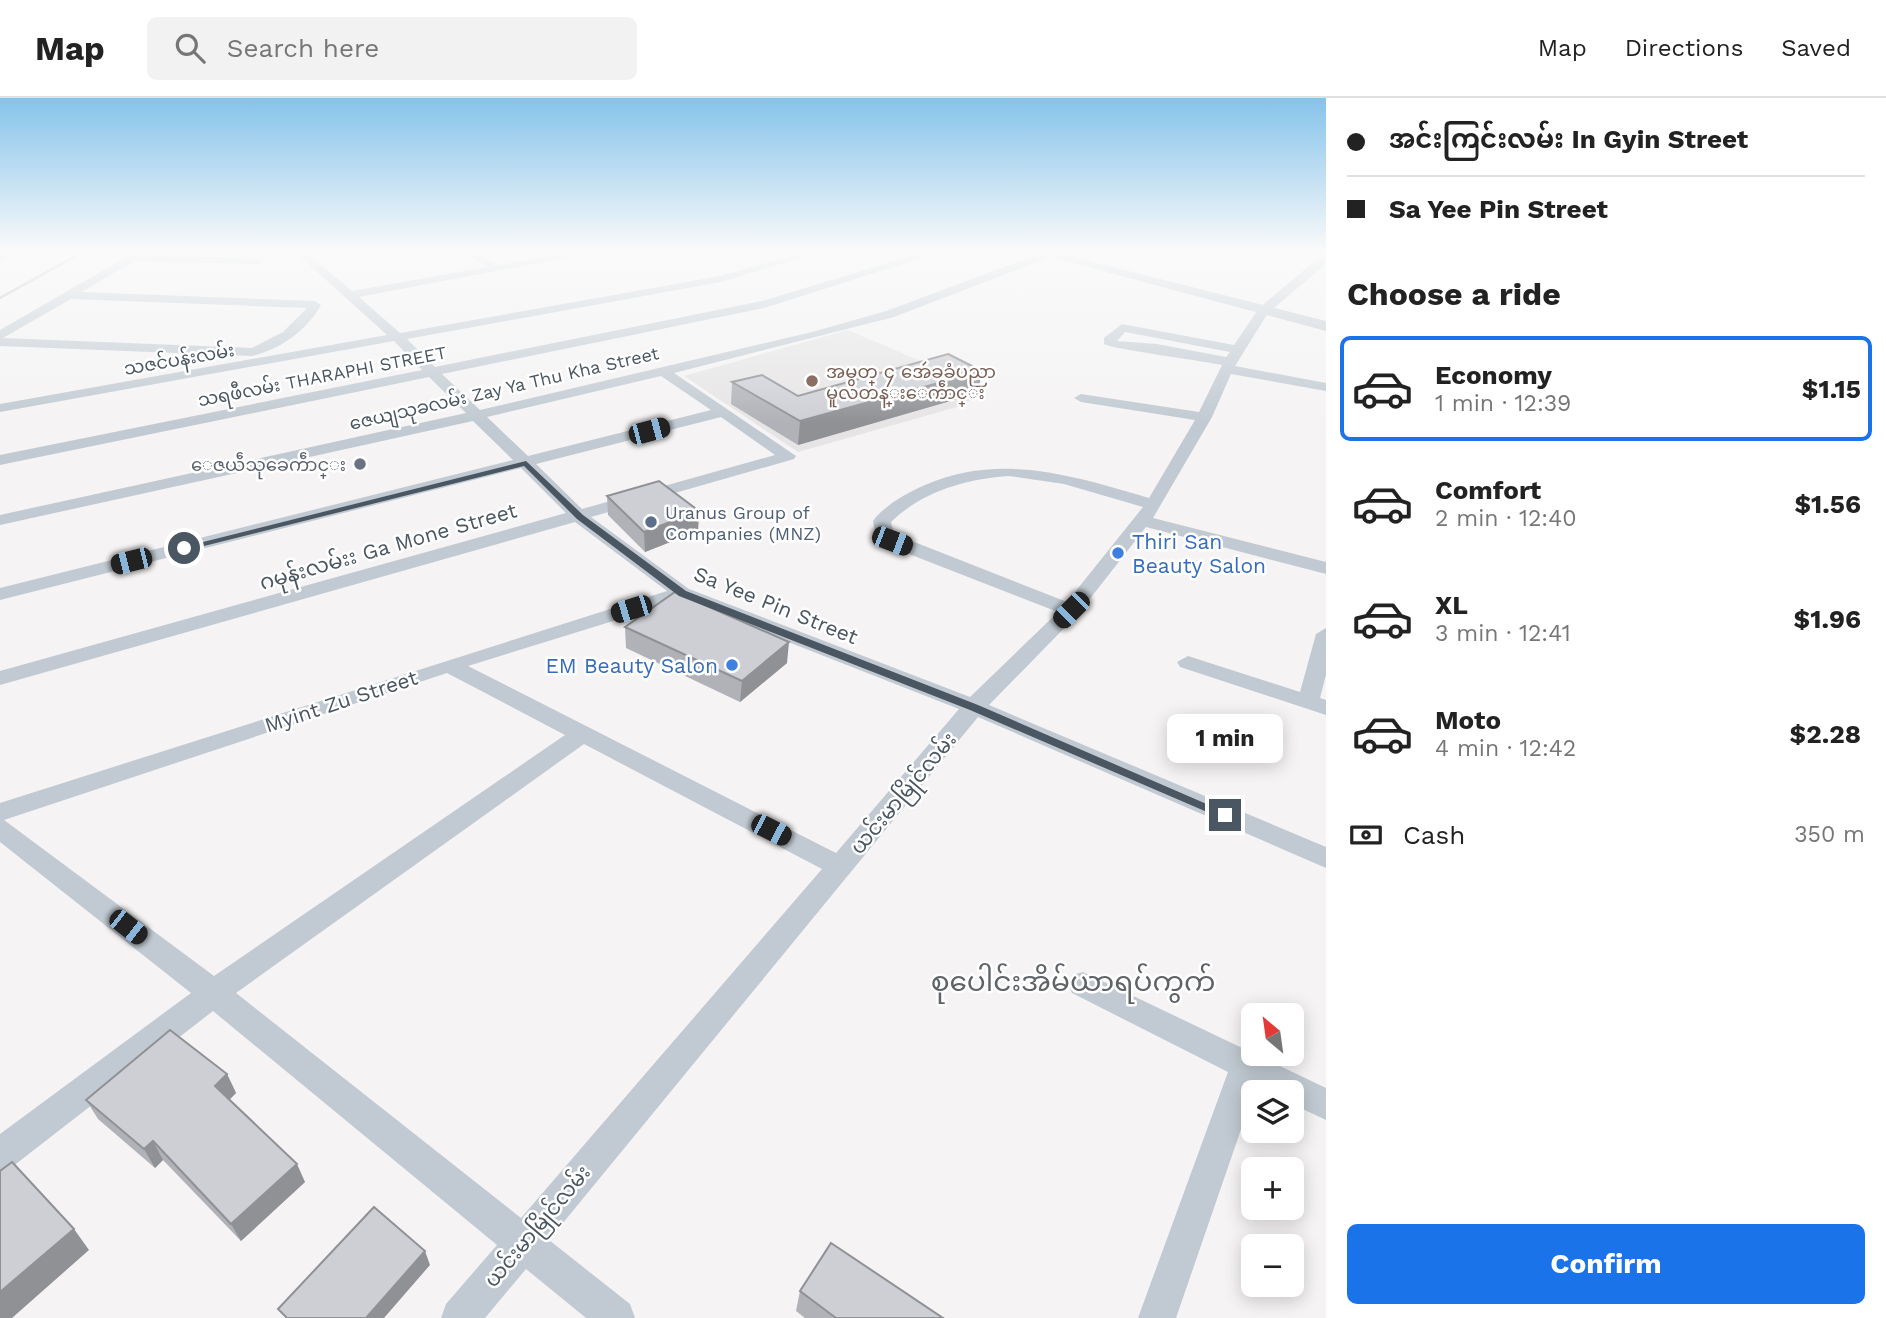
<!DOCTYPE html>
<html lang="en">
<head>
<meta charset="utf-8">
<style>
	:root { --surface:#fff; --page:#f2f2f2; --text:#222; --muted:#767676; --line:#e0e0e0; --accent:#1a73e8 }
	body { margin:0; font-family:"Work Sans","Noto Sans Myanmar",sans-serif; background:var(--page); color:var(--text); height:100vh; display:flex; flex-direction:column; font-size:26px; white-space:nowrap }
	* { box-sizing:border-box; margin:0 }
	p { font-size:23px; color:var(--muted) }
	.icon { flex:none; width:38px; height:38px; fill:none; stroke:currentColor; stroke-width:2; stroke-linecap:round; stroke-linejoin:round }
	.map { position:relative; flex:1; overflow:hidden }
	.side { display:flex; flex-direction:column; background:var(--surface); width:560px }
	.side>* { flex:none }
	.hud { display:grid; align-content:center; height:154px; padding:0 21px; background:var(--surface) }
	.needle { width:46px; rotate:331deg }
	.buttons { position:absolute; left:1241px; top:905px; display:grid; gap:14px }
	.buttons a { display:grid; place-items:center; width:63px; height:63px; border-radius:10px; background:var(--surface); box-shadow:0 4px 18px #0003; font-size:35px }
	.end { position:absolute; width:32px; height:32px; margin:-16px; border:9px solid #4a5661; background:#fff; box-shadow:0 0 0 4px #fff }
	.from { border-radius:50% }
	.bubble { position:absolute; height:49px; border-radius:10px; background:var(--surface); box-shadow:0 4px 18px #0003; font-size:23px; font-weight:700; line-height:49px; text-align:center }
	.car { position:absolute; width:21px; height:42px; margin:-21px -10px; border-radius:9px; box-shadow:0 0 5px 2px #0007; background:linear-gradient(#222 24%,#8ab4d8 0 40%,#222 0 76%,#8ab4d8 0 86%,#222 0) }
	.hud b { display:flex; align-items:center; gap:24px; height:66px; font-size:26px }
	.hud b+b { border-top:2px solid var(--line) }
	.hud i { width:18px; height:18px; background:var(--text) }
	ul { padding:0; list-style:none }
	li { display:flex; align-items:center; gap:21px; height:105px; margin:0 14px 10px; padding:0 7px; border:4px solid transparent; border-radius:10px }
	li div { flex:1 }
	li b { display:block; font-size:26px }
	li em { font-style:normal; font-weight:700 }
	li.active { border-color:var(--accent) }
	li>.icon { width:63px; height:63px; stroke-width:1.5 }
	h2 { padding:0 21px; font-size:32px; line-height:84px }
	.pay { display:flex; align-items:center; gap:18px; height:77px; padding:0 21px; font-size:26px }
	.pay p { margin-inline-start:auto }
	.button { display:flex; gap:14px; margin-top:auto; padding:14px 21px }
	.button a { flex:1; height:80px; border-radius:10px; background:var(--accent); color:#fff; font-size:28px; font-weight:700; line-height:80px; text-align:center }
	header { display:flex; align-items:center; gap:42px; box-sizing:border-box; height:98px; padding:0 35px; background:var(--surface); border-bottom:2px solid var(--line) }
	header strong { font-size:33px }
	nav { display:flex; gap:38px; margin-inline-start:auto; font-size:24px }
	.search { width:490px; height:63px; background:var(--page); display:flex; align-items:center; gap:18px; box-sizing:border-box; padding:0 24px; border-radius:10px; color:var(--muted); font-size:26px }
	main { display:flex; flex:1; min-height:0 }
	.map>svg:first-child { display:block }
	.education { fill:#e6e4e5 }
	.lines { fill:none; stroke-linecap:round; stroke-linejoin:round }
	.minor { fill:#c1cad2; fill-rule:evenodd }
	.tertiary { fill:#c1cad2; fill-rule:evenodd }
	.rail { stroke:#b5b8bd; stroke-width:2.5 }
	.wall { fill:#b0b2b7 }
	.shaded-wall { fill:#909195 }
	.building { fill:#cdcfd5; stroke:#909195; stroke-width:2 }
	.route { fill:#4a5661 }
	.education-dot { fill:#8d6e63; stroke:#fff; stroke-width:2.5 }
	.worship-dot { fill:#6b7280; stroke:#fff; stroke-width:2.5 }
	.service-dot { fill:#5c6f8a; stroke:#fff; stroke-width:2.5 }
	.shop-dot { fill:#3f7fe0; stroke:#fff; stroke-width:2.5 }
	.labels { text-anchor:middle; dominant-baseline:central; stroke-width:5; stroke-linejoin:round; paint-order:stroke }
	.far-street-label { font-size:18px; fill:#4a5661; stroke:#fff }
	.far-education-label { font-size:18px; fill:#785e54; stroke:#fff; text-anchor:start }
	.far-worship-label { font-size:18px; fill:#5b616d; stroke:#fff; text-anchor:end }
	.far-service-label { font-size:18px; fill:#4e5e75; stroke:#fff; text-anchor:start }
	.shop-label { font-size:21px; fill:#366cbe; stroke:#fff; text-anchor:start }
	.street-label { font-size:21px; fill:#4a5661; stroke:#fff }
	.near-quarter-label { font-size:28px; fill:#5f6368; stroke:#fff }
</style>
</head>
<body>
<header>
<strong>Map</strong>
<div class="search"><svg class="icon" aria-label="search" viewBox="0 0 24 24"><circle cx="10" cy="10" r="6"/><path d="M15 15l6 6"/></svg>Search here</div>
<nav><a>Map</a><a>Directions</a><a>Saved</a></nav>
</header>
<main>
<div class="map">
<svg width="1326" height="1220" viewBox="0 0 1326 1220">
	<rect width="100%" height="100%" fill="#f5f3f3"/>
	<path class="education" d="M848,232l138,59 -22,16 -166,47 -114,-76z"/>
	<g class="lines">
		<path class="minor" d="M4,154h13l-17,9v-7z
			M135,154h12l-3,3 114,3 5,3 -5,3 -124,-3 -52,31 233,9 6,4c-15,26 -40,44 -69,51l-252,-10v-16zM71,201l236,9 -24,24 -31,16 -249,-10z
			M295,154h11l46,39 135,-24 -23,-15h12l23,13 76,-13h21l-237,45 41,36 320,-57 85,-24h16l-100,30 -314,57 28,28 327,-66 163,-49h15l-176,56 -322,66 38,36 332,-78 74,-21 158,-59h8v4l-158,61 -220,56 122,83 -2,3 -203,58 98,72 281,108 88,-85 -172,-67 -10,-9 -3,-15 3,-4c13,-14 31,-24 49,-32 76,-33 148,-9 224,13l46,-78 -114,-18 -7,-4 7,-4 118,18 23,-47c-17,-4 -111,-16 -118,-21v-6l18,-14 112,21 25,-37 58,-49 9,-1v6l-58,49 -33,53 91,17v8l-95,-17 -19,43 -59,101 173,44v12l-180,-47 -68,87 -89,91 337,142v21l-348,-151 -429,523 81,64 5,14h-49l-60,-49 -41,49h-44l5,-14 51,-59 -284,-234 -201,156 -12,5v-38l191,-141 -191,-151v-39l667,-212 -92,-69 -575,163v-14l566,-158 -45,-45 -521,132v-12l513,-128 -40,-39 -473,104v-10l466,-102 -37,-36 -429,88v-10l422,-85 -28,-29 -394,71v-8l387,-69zM1125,234l105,20 -4,5 -69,-13 -40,-3zM661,278l50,34 -183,46 -41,-39zM721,319l54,38 -193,54 -46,-45zM1009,378l55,8 79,23 -76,95 -173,-68 -3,-12c32,-31 75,-43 118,-46zM681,502l278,109 -123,144 -368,-187zM447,575l118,62 -351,241 -210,-156zM584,646l238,125 -301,349 -285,-225z
			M1326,530v47l-6,23 6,2v15l-146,-48 -3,-5 11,-6 112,36 16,-58z
			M1083,874l243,116v32l-34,-16v-12h-25l-11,-6 -80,232h-38l90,-246 -156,-79 -4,-9 4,-9z"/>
		<path class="tertiary" d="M1032,154h21l273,69v10z"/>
		<path class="rail" d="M0,200l83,-46"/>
	</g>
	<path class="wall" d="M732,284l66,14 180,-3 -180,52 -67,-41z
		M607,398l92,15 -1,20 -53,21 -37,-37z
		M625,529l162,36 -47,39 -114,-54z
		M227,976l9,19 -7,7 76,82 -64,59 -78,-81 -8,8 -57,-49 -12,-19z
		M800,1193l143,27h-138l-9,-7z"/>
	<path class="shaded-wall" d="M982,273l-4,22 -180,52 2,-24z
		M699,413l-1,20 -53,21 -1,-20z
		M789,544l-2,21 -47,39 2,-21z
		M227,976l9,19 -12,12 -9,-19z
		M153,1043l10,19 -8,8 -11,-19z
		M297,1066l8,18 -64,59 -10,-17z
		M74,1131l15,21 -77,68h-12v-26z
		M425,1153l5,14 -46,53h-18z"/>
	<path class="building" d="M948,256l34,17 -182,50 -68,-39 30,-7 36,21z
		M659,383l40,30 -55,21 -37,-36z
		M675,494l114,50 -47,39 -117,-54z
		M170,932l57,44 -12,12 82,78 -66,60 -78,-83 -9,8 -58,-49z
		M12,1064l62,67 -74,63v-121z
		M374,1109l51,44 -59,67h-79l-9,-9z
		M831,1145l112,75h-107l-36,-27z"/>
	<linearGradient id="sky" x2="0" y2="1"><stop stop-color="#85c3ea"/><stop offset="0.47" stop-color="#fafafa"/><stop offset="1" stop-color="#fafafa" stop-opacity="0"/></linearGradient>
	<rect width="1326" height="325" fill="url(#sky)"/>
	<path class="route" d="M526,363l57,54 103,76 292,114 254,110 -2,3h-9l-251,-108 -291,-114 -102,-77 -53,-53 -340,85 -5,-3z"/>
	<circle class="education-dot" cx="812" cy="283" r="7"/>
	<circle class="worship-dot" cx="360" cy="366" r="7"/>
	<circle class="service-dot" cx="651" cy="424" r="7"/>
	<g class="shop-dot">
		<circle cx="1118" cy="455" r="7"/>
		<circle cx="732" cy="567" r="7"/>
	</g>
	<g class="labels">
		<g class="far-street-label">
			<text transform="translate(179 261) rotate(-10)">သဇင်ပန်းလမ်း</text>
			<text transform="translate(322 278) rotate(-11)">သရဖီလမ်း THARAPHI STREET</text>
			<text transform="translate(504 290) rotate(-13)">ဇေယျသုခလမ်း Zay Ya Thu Kha Street</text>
		</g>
		<g class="far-education-label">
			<text x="826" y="273">အမွတ္ ၄ အေဴခခံပညာ<tspan x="826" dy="21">မူလတန္းေကဵာင္း</tspan></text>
		</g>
		<g class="far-worship-label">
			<text x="346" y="366">ေဇယဵသုခေကဵာင္း</text>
		</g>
		<g class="far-service-label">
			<text x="665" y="414">Uranus Group of<tspan x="665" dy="21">Companies (MNZ)</tspan></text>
		</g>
		<g class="shop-label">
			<text x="1132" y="443">Thiri San<tspan x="1132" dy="24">Beauty Salon</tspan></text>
			<text x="718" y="567" text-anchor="end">EM Beauty Salon</text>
		</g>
		<g class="street-label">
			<text transform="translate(388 448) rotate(-16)">ဂမုန်းလမ်းး Ga Mone Street</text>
			<text transform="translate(776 507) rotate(22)">Sa Yee Pin Street</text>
			<text transform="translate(341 603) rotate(-18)">Myint Zu Street</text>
			<text transform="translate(903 695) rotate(-50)">ယင်းမာမြိုင်လမ်း</text>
			<text transform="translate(537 1128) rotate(-50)">ယင်းမာမြိုင်လမ်း</text>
		</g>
		<g class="near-quarter-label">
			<text x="1073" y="883">စုပေါင်းအိမ်ယာရပ်ကွက်</text>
		</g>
	</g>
</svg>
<div class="buttons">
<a><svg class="needle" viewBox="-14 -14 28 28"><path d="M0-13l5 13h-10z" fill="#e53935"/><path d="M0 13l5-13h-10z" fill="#767676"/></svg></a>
<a><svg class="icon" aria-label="layers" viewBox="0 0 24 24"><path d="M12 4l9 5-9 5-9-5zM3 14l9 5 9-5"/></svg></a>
<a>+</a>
<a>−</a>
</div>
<i class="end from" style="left:184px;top:450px"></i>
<i class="end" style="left:1225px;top:717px"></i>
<div class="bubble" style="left:1167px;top:616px;width:116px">1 min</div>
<i class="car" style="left:649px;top:333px;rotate:75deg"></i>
<i class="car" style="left:892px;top:443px;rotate:111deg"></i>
<i class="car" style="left:131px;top:463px;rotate:256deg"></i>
<i class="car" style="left:631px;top:511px;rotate:253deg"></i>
<i class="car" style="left:1071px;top:512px;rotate:225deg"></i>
<i class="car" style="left:771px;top:732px;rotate:117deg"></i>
<i class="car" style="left:128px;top:829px;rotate:128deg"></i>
</div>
<section class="side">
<div class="hud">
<b><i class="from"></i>အင်းကြင်းလမ်း In Gyin Street</b>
<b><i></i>Sa Yee Pin Street</b>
</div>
<h2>Choose a ride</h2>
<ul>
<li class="active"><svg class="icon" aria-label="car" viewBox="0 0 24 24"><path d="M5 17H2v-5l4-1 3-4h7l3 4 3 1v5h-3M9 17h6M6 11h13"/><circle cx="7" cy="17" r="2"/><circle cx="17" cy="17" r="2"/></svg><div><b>Economy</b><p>1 min · 12:39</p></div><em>$1.15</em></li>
<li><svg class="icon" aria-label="car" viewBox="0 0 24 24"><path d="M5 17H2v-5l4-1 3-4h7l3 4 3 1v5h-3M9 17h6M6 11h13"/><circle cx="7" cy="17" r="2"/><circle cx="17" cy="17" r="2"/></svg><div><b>Comfort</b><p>2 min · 12:40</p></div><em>$1.56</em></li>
<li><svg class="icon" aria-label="car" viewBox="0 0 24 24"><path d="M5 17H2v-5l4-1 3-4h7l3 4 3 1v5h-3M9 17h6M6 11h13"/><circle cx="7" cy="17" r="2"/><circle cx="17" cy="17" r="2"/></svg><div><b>XL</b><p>3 min · 12:41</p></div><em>$1.96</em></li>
<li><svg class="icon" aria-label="car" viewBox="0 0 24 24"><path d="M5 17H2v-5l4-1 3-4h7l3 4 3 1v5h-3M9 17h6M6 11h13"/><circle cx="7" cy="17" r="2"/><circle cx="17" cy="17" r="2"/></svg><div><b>Moto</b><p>4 min · 12:42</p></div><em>$2.28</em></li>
</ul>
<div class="pay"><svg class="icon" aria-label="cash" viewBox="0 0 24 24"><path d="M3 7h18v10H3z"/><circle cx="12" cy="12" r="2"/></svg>Cash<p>350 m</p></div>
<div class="button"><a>Confirm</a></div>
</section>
</main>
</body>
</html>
